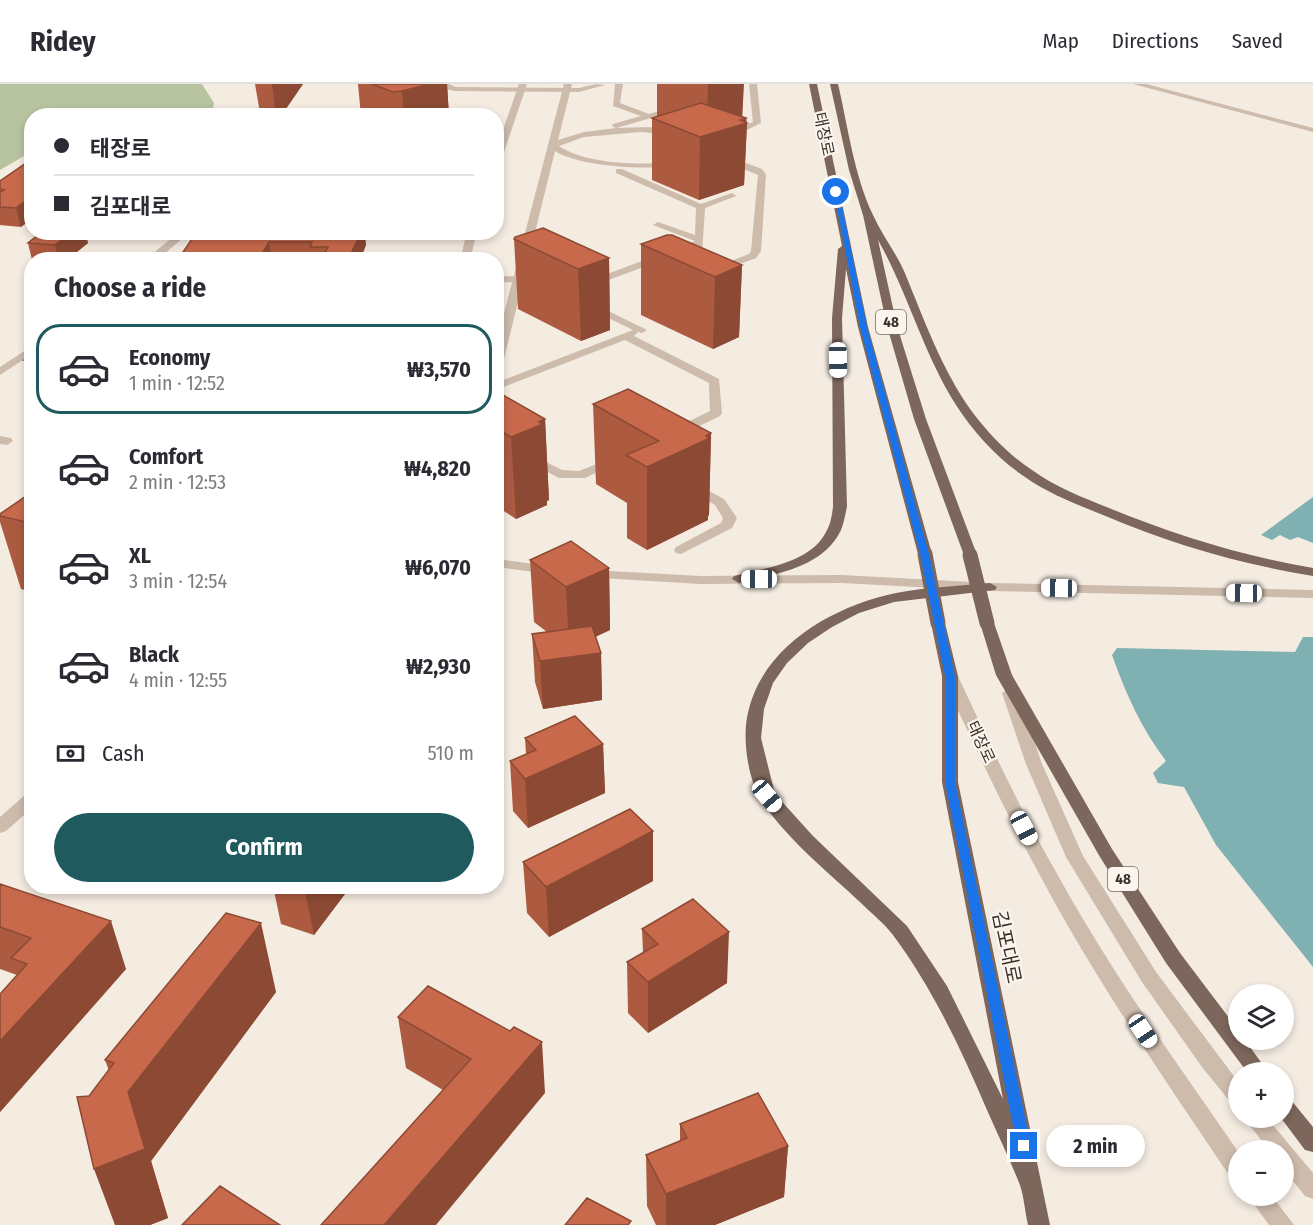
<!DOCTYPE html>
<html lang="en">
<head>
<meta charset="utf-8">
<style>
	:root { --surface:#fff; --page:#f2f2f3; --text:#2b2b33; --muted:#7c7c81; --line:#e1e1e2; --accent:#1f5a5e }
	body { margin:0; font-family:"Fira Sans Condensed","Noto Sans KR",sans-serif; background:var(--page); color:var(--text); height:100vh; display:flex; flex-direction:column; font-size:22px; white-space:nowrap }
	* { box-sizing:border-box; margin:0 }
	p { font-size:20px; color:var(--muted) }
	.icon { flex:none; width:33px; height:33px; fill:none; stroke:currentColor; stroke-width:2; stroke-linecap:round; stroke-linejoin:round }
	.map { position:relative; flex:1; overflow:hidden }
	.drawer { position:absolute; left:24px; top:168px; width:480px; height:642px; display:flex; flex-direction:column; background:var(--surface); border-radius:24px; box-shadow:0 3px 9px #0003 }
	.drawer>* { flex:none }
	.top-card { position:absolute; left:24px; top:24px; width:480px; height:132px; border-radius:24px; box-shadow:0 3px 9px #0003; display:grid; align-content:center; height:132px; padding:0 30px; background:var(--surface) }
	.fabs { position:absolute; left:1228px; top:900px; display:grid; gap:12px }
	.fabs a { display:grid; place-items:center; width:66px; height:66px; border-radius:50%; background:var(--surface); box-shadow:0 3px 9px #0003; font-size:30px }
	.end { position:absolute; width:27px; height:27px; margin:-14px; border:8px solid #1a73e8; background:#fff; box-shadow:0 0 0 3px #fff }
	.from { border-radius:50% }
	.bubble { position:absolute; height:42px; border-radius:21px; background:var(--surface); box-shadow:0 3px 9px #0003; font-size:20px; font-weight:700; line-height:42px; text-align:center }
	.car { position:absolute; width:18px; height:36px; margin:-18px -9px; border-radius:8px; box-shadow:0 0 4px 2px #0007; background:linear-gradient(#fff 24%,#345 0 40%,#fff 0 76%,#345 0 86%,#fff 0) }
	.top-card b { display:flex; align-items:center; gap:21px; height:57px; font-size:22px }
	.top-card b+b { border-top:2px solid var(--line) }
	.top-card i { width:15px; height:15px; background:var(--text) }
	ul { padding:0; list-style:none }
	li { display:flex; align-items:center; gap:18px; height:90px; margin:0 12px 9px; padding:0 18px; border:3px solid transparent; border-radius:24px }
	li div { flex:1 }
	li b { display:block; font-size:22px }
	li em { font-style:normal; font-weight:700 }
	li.active { border-color:var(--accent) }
	li>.icon { width:54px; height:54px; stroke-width:1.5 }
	h2 { padding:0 30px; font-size:27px; line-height:72px }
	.pay { display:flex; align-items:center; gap:15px; height:66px; padding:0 30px; font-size:22px }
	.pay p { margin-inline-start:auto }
	.action { display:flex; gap:12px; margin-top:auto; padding:12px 30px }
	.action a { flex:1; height:69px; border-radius:36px; background:var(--accent); color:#fff; font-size:24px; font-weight:700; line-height:69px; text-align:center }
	header { display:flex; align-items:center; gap:36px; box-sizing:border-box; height:84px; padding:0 30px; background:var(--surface); border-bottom:2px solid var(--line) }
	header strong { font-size:28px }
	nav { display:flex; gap:33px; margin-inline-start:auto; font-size:21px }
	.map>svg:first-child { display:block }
	.green { fill:#b8c4a0 }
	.water { fill:#7fb0b2 }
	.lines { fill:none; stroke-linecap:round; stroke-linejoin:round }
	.pedestrian { fill:#cdbbac; fill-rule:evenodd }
	.minor { fill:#cdbbac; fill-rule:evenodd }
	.tertiary { fill:#cdbbac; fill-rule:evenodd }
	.primary { fill:#7d675c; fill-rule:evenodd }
	.primary-bridge { stroke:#7d675c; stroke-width:15 }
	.wall { fill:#ac5a40 }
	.shaded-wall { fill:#8c4a34 }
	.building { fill:#c8694b; stroke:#8c4a34; stroke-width:1.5 }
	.route { fill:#1a73e8 }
	.labels { text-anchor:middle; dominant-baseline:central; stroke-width:4.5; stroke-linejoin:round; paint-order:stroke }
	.shield { fill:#fbf5ee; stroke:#756b66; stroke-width:1.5 }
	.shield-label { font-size:15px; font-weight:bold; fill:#3b302b }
	.street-label { font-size:16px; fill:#3b302b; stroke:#fbf5ee }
	.near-street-label { font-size:20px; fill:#3b302b; stroke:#fbf5ee }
</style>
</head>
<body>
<header>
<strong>Ridey</strong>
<nav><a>Map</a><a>Directions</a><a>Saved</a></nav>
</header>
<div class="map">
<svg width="1313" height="1141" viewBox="0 0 1313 1141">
	<rect width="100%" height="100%" fill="#f4ebe1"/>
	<path class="green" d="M0,0h202l12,19 -2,12 -180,1 -1,36 -31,18z"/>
	<path class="water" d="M1313,413v46l-15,-6 -8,3 -10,-5 -8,5 -11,-5z
		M1303,553h10v330l-97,-122 -32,-58 -26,-4 -5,-10 13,-12c-25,-33 -40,-67 -54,-106l5,-7 178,4z"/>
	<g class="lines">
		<path class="pedestrian" d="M564,0h8l-14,56 26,-8 32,-4 -4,-2 1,-2 28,-8 -28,-10 2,-22h8l-3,19 29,11 38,-12 1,-18h8l1,18 -4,4 -77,22c35,-1 98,-5 125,20 -31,26 -152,25 -186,3l-53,216 -6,3v-26zM640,48l64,5 27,11c-40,19 -135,23 -172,-2l25,-9z
			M749,0h8l4,39 -30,15h-6v-4l28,-12z
			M727,72l35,13 4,6 -5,76 -5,7 -37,14 -5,-3 1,-2 34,-13 2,-3 7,-76 -34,-14 -1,-2z
			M616,85h6l79,35 31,-11 4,3 -31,12 -3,47h-6l-2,-7 -104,39 -5,-3 1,-2 109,-41 -42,-16 5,-3 37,13 1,-27 -80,-35z
			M592,219l55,27 -5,3 -4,-1 -4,4 85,43 3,34 -2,3 -39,19h-8v-6l37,-18 -1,-28 -84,-43 -129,50v-7l137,-53 -45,-22v-4z
			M496,353l66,33 17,1 35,-14 6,4 -35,17h-26l-63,-32z
			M692,398l32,17 13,19 -5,10 -51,26 -5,-1 -2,-3 2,-3 45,-24 2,-5 -8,-13 -28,-16 -1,-3 1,-3z"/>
		<path class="minor" d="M422,0h27l7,3 123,1 17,-4 9,1 -26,7 -124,-1z
			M179,148h11l-33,28h-12z
			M496,192l39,1 5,3 -5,3 -39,-1z
			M32,262v8l-32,21v-8z
			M0,352l11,2 2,3 -6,4 -7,-1z"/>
		<path class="tertiary" d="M519,0h8l-27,80 -4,2v-16z
			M1133,0h13l167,44v4z
			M467,148h10l-7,28h-10z
			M496,475l54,7 7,4 -7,4 -54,-7z
			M589,486l112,6 141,-1 148,8 323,7v8l-323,-7 -148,-8 -141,1 -117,-7 -2,-3z
			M950,587l8,5c32,69 64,137 102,203 53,96 117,184 179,274v28l-8,-3c-65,-97 -133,-194 -188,-297 -37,-67 -69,-136 -101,-205z
			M1010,604l8,5 24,71 41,92 73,116 83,111v24l-7,-3 -30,-37 -60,-85 -76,-125 -40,-93 -24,-71z
			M32,708v16l-26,23 -6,2v-16l26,-23z
			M1244,1034h23l46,55v26l-8,-3 -21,-26v-20h-15z
			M1248,1112h24l22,29h-25z"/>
		<path class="primary" d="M809,0h8l51,243 64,227 -7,4 -7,-4 -60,-227 -12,-58 -4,49 5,189c-2,8 -3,16 -6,23 -18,38 -66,44 -102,53l-7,-4 2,-3c31,-8 78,-13 93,-46 4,-7 5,-16 6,-23l-1,-189 6,-69 4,-3z
			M830,0h8c10,43 16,91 35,131 9,20 22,36 31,56 20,48 38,100 69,142 17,22 36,42 59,57 23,17 50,27 77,38 66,27 133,48 204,60v8c-73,-12 -142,-32 -210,-61 -27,-11 -54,-21 -78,-38 -27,-18 -51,-44 -69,-72 -33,-52 -48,-112 -78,-165l19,86 29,93 51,136 -2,3h-10l-51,-139 -27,-93 -24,-111 -14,-45z
			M990,499l7,4 -2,3 -101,12 -35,11 -27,14 -24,16 -21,20 -14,20 -9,26 -3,29 14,56 38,42 94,90 40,60 56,113 -61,-317v-106l-11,-53 7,-4 7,4 13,53v106l92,443h-22c-3,-13 -4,-28 -8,-40 -10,-25 -22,-50 -33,-75 -26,-61 -54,-121 -94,-175 -9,-12 -21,-21 -32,-32 -33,-31 -72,-62 -98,-100 -14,-21 -19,-54 -17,-78 8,-74 83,-118 150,-132 31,-6 63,-7 94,-10z
			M987,535l7,4 18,52 100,174 68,104 59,78v9h6l23,32h-21l-81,-109 -66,-106 -104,-182 -16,-52z
			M1284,1013l7,3 22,27v25l-8,-2 -24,-32h3z"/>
		<path class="primary-bridge" d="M925,470l13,69
			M970,471l17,68"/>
	</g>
	<path class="wall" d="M255,0h48l-22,32h-16l-5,-3z
		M358,0h89l2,32h-88z
		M657,0h86l-1,33 5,6 -3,62 -45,15 -47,-20v-62l5,-2z
		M32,75l-11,68 -21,-2v-44z
		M207,148l159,13 -6,15h-181v-2z
		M514,155l95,19 1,72 -29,11 -63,-32z
		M28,159h60l-21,17h-35z
		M641,160l101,21 -3,72 -26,12 -72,-34z
		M32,268v35l-8,-27z
		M496,307l49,28 4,81 -2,1v4l-31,14 -20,-13z
		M593,320l118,29 -2,82 -1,1v4l-61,30 -20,-12v-35l-31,-19z
		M32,408v100l-11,-3 -21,-67v-8z
		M530,476l79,8 1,62 -15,7 6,16 1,47 -59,9 -8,-27 -3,-48 15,-2 -13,-10z
		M525,654l78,6 2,49 -77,35 -15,-17 -3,-50 16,-7z
		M523,778l130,19 -104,56 -22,-24z
		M0,800l126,85 -126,143v-118l17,-19 -17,-6z
		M273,802h78l-37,49 -33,-11z
		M642,845l85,54 -79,50 -20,-20 -1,-51 16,-9z
		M276,908l-125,169 17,57 -18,7h-35l-26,-129 20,-25 -4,-11z
		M398,933l147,76 -102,-3 -37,-22z
		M680,1040l108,22 -4,51 -69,28h-59l-9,-19 -1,-51 34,-13z"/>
	<path class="shaded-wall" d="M272,0h31l-22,32h-5z
		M430,0h17l2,32h-45l-2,-25z
		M708,0h36l-2,36 4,-2 1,5 -3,62 -45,15 1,-63 7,-5z
		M32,112v23l-11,8 -5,-19z
		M72,148h14l2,11 -21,17h-8l-4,-15z
		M361,148h4l1,13 -6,15h-11v-2z
		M269,158l3,18h-13v-1z
		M609,174l1,72 -29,11 -3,-72z
		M742,181l-3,72 -26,12 2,-72z
		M545,335l4,81 -2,1v4l-31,14 -5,-82z
		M711,349l-2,82 -1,1v4l-61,30v-83z
		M609,484l1,62 -41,19 -3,-62z
		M601,569l1,47 -59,9 -3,-48z
		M603,660l2,49 -77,35 -3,-49z
		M653,747v50l-104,56 -3,-50z
		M304,802h47l-37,49z
		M111,837l15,48 -126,143v-71z
		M261,839l15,69 -125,169 17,57 -18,7h-35l-21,-56 34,-77z
		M729,848l-2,51 -79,50v-51z
		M542,958l3,51 -109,132h-52z
		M788,1062l-4,51 -69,28h-49v-31z"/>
	<path class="building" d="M372,0h58l-28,7 -9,1z
		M701,19l45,15 -6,2 7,3 -47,14 -48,-19z
		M32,75v37l-16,12 -16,-1v-15l4,-2 -4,-1v-8z
		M543,144l66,30 -31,11 -64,-30 1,-2z
		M42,148h30l-17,13 -27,-2z
		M361,148l-12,26h-27l6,-11h-18l2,-5h-43l-10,17 -80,-1 17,-25z
		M667,151h5l70,30 -27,12 -74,-33z
		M121,173l32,1 -1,2h-33z
		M32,268v8h-8z
		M628,305l83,44 -5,3 4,2 -63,29 -21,-12 33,-14 -66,-37z
		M496,307l49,28 -6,3 4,2 -32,13 -15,-9z
		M32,408v30l-2,1 -30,-7v-2z
		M571,457l38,27 -43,19 -36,-27z
		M592,542l9,27 -61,8 -8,-27z
		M575,632l28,28 -78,35 -15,-18 26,-11 -11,-12z
		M630,725l23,22 -107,56 -23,-25z
		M0,800l111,37 -111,120v-47l27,-30 -16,-6 20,-20 -31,-11z
		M693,815l36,33 -81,50 -21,-20 31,-18 -16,-15z
		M226,829l35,10 -133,169 17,57 -51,20 -17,-72 12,-1 25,-33 -9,-3z
		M428,902l82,45 4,-4 28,15 -158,183h-63l150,-166 -73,-42z
		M758,1009l30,53 -122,48 -20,-39 41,-17 -7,-14z
		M220,1102l60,39h-98z
		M587,1114l44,23 -3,4h-63z"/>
	<path class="route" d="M836,107l3,1 28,135 62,227 26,122v106l76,364 -2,5h-10l-2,-5 -72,-364v-106l-25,-122 -60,-227 -26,-135z"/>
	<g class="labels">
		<g class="shield">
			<rect x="876" y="226" width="30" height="24" rx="4.5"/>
			<rect x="1108" y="783" width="30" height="24" rx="4.5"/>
		</g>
		<g class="shield-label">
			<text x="891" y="238">48</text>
			<text x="1123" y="795">48</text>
		</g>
		<g class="street-label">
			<text transform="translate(824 50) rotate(78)">태장로</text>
			<text transform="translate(981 658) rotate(65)">태장로</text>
		</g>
		<g class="near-street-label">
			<text transform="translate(1007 863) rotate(78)">김포대로</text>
		</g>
	</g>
</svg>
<div class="fabs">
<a><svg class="icon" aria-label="layers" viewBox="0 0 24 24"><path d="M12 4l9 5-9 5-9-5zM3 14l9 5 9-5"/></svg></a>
<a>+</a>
<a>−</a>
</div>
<i class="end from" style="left:836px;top:108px"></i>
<i class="end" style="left:1024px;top:1062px"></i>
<div class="bubble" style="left:1046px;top:1041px;width:99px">2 min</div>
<i class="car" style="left:838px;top:276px;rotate:179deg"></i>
<i class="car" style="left:759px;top:495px;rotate:270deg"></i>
<i class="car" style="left:1059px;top:504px;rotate:271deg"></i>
<i class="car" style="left:1244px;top:509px;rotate:271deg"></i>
<i class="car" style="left:767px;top:712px;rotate:140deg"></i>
<i class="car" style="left:1024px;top:744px;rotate:152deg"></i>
<i class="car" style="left:1143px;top:947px;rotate:146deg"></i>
<div class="top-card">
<b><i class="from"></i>태장로</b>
<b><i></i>김포대로</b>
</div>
<section class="drawer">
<h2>Choose a ride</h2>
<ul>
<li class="active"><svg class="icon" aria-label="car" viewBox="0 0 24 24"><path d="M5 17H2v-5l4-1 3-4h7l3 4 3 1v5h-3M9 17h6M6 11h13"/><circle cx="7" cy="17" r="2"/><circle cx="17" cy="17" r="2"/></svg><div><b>Economy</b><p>1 min · 12:52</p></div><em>₩3,570</em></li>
<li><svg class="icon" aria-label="car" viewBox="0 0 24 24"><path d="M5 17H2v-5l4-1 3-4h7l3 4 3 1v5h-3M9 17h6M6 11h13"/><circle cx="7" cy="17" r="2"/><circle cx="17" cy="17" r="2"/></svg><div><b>Comfort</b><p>2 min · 12:53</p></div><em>₩4,820</em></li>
<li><svg class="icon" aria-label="car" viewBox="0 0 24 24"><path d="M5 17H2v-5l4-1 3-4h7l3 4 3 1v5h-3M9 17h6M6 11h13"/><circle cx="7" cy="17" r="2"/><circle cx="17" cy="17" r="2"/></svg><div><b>XL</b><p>3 min · 12:54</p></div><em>₩6,070</em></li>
<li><svg class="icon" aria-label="car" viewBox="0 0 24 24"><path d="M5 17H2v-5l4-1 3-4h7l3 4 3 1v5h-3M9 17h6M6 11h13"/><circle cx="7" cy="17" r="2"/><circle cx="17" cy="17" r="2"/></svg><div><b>Black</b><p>4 min · 12:55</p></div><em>₩2,930</em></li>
</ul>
<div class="pay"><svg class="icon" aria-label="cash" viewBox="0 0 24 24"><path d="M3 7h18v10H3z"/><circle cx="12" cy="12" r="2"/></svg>Cash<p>510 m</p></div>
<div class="action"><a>Confirm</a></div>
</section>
</div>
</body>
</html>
